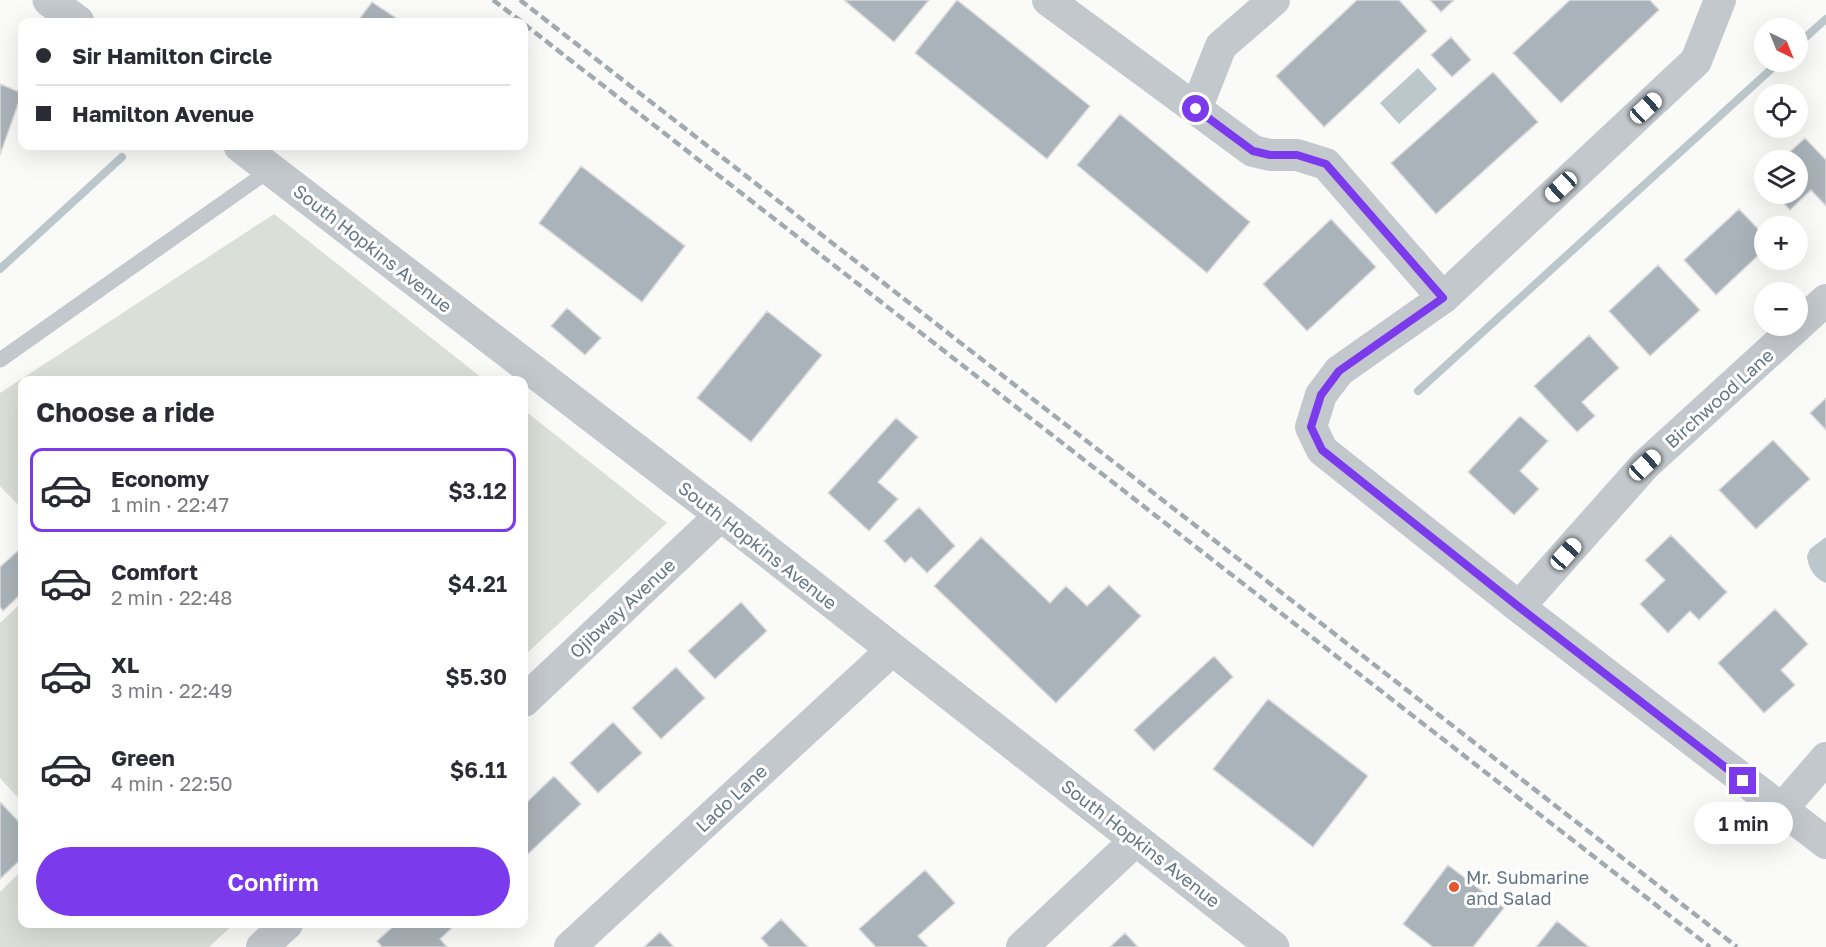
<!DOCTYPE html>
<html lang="en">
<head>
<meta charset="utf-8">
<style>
	:root { --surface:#fff; --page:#f2f2f3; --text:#2b2b33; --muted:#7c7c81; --line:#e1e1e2; --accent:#7c3aed }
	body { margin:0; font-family:"Golos Text",sans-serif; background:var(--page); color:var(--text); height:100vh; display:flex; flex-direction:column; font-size:22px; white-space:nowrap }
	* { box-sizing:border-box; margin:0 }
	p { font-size:20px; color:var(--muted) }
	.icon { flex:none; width:33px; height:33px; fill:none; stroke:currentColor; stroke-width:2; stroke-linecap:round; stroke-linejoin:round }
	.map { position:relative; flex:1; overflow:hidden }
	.sheet { position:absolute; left:18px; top:376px; width:510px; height:552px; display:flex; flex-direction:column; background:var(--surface); border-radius:12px; box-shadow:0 6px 24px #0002 }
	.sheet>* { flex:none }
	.guide { position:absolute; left:18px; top:18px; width:510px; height:132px; border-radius:12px; box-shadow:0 6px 24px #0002; display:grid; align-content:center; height:132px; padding:0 18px; background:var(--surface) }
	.needle { width:39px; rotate:137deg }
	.tools { position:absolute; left:1754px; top:18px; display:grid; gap:12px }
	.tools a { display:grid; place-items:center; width:54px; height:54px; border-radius:50%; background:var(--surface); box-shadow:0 6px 24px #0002; font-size:30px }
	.end { position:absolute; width:27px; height:27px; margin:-14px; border:8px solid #7c3aed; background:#fff; box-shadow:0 0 0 3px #fff }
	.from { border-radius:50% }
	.bubble { position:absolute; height:42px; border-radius:21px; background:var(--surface); box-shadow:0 6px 24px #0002; font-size:20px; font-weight:600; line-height:42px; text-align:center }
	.car { position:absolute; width:18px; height:36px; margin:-18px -9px; border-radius:8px; box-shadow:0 0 4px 2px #0007; background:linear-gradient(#fff 24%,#345 0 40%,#fff 0 76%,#345 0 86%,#fff 0) }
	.guide b { display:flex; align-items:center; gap:21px; height:57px; font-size:22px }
	.guide b+b { border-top:2px solid var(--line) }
	.guide i { width:15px; height:15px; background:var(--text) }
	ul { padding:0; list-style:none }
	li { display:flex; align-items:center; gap:18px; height:84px; margin:0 12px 9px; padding:0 6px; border:3px solid transparent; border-radius:12px }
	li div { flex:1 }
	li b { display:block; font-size:22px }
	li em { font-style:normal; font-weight:600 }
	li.on { border-color:var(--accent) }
	li>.icon { width:54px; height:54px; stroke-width:1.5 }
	h2 { padding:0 18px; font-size:27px; line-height:72px }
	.button { display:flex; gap:12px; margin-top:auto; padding:12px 18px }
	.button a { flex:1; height:69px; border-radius:36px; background:var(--accent); color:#fff; font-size:24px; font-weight:600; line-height:69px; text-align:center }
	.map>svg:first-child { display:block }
	.green { fill:#dadfd7 }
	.water { fill:#bbc7cb }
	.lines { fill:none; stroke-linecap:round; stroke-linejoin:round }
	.stream { stroke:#bbc7cb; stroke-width:8 }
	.building { fill:#aab3b9; stroke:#dcdcda; stroke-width:1.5 }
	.service { stroke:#c3c8cc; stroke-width:15 }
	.minor { stroke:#c3c8cc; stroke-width:32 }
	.tertiary { stroke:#c3c8cc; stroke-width:33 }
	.rail { stroke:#a2aab0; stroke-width:4.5; stroke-dasharray:9 4.5; stroke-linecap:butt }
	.route { stroke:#7c3aed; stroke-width:8 }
	.poi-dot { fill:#e4572e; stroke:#fff; stroke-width:2 }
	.labels { text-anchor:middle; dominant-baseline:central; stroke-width:6; stroke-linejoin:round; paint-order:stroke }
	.street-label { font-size:18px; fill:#657683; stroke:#fff }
	.poi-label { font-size:18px; fill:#657683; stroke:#fff; text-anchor:start }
</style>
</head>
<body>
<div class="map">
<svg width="1826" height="947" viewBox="0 0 1826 947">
	<rect width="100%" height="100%" fill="#fafaf8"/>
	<path class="green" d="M274,214l212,167h-464v128l-22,-23v-93z
		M524,410l143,113 -143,133z
		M22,602v200l-22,-24v-155z
		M22,870v54h212l-25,23h-209v-55z"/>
	<path class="water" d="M1418,68l19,21 -38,35 -19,-21z
		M1826,537v46c-11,-4 -18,-15 -19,-27l3,-7z"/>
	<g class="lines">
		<path class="stream" d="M1797,45l29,-26
			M0,269l122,-112
			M1418,391l361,-329"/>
	</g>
	<path class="building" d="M844,0h85l-35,42z
		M957,0l133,106 -43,53 -132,-106z
		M1357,0h42l28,31 -103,96 -48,-51z
		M1430,0h24l-13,12z
		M1570,0h80l9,10 -98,93 -48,-50z
		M372,2l30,20h-45z
		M1451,37l20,23 -19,17 -21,-22z
		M1493,72l45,50 -102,92 -45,-51z
		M0,84l22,9 -22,62z
		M1120,114l130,108 -43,51 -130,-108z
		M1805,138l21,22v46l-15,-16 -21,20 -15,-16h22v-34h-16z
		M581,166l104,80 -43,56 -103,-79z
		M1739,209l25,26v15l-48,45 -32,-35z
		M1331,219l45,48 -69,64 -44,-47z
		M1658,265l42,45 -50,46 -41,-45z
		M567,308l34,30 -16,17 -34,-29z
		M767,311l55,44 -71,87 -54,-44z
		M1589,335l30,33 -37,34 13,14 -18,16 -43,-46z
		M1826,398v32l-16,-17z
		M1520,416l28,25 -28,30 19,18 -25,26 -46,-43z
		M896,418l22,19 -40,45 20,17 -29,32 -41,-38z
		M1773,440l37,39 -54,50 -37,-39z
		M919,507l36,39 -28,27 -16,-16 -6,6 -21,-22z
		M1671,535l56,57 -28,28 -9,-9 -22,22 -28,-29 25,-24 -20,-20z
		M981,537l69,66 16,-17 21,20 22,-21 32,31 -85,87 -122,-117z
		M20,549l2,3v41l-19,18 -3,-4v-40z
		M741,602l26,29 -52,48 -27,-28z
		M1775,609l33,35 -27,26 14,15 -31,28 -46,-50z
		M1214,656l19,21 -79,74 -20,-21z
		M676,667l29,31 -44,41 -29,-31z
		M1268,699l100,77 -55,71 -100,-78z
		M613,722l29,31 -44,40 -28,-30z
		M554,776l27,28 -53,50 -4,-4v-45z
		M0,802l22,23v33l-22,21z
		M1448,865l56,43 -31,39h-40l-30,-23z
		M925,870l30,33 -37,33 10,11h-52l-17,-18z
		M781,919l27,28h-39l-8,-9z
		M1557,921l32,26h-53z
		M396,924h60l-16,15 7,8h-65l-5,-6z
		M660,932l14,15h-30z
		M1125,933l13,14h-28z"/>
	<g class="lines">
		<path class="service" d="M0,360l271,-191"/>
		<path class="minor" d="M1048,0l205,151 17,4h27l29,9 117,134
			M1720,0l-24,61 -253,237 -104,73 -18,24 -10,32 11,23 197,157 307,236
			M1196,109l25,-63 53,-46
			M1519,607l126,-142 181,-165
			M524,701l197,-186
			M1781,810l45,-52
			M262,947l25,-23
			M570,947l322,-297
			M1022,947l114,-107"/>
		<path class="tertiary" d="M49,0l29,22
			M240,146l481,369 552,432"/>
		<path class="rail" d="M493,0l29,22
			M520,0l1217,947
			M524,24l1186,923"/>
	</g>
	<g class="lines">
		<path class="route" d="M1196,109l57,42 17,4h27l29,9 117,134 -104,73 -18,24 -10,32 11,23 197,157 224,174"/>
	</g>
	<circle class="poi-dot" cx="1454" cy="887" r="6"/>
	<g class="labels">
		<g class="street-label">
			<text transform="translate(373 248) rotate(38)">South Hopkins Avenue</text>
			<text transform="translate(1719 398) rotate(-42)">Birchwood Lane</text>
			<text transform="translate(758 545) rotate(38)">South Hopkins Avenue</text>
			<text transform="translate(622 608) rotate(-43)">Ojibway Avenue</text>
			<text transform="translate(731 798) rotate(-43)">Lado Lane</text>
			<text transform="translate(1141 843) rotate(38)">South Hopkins Avenue</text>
		</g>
		<g class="poi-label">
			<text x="1466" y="877">Mr. Submarine<tspan x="1466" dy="21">and Salad</tspan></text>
		</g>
	</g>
</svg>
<div class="tools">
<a><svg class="needle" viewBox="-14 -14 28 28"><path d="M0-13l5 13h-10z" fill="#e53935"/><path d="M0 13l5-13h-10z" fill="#7c7c81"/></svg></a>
<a><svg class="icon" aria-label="locate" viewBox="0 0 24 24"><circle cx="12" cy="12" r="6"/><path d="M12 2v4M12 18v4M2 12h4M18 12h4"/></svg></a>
<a><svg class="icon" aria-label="layers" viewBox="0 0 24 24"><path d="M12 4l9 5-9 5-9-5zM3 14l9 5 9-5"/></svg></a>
<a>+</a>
<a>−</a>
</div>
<i class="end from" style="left:1196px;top:109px"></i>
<i class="end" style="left:1743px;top:781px"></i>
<div class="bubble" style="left:1694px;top:802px;width:99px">1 min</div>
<i class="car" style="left:1646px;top:108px;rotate:47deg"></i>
<i class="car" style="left:1561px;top:187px;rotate:227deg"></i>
<i class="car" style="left:1645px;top:465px;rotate:47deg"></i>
<i class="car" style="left:1566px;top:554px;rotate:42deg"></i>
<div class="guide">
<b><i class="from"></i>Sir Hamilton Circle</b>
<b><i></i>Hamilton Avenue</b>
</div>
<section class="sheet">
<h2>Choose a ride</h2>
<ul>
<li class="on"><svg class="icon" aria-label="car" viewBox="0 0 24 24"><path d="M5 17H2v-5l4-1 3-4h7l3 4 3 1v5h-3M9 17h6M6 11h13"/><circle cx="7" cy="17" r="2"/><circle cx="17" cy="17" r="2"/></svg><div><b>Economy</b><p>1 min · 22:47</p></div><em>$3.12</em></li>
<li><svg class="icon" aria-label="car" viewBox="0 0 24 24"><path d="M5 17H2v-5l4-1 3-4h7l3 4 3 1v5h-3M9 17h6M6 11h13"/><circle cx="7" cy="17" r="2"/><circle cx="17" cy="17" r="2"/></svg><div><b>Comfort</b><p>2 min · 22:48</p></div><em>$4.21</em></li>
<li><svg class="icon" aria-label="car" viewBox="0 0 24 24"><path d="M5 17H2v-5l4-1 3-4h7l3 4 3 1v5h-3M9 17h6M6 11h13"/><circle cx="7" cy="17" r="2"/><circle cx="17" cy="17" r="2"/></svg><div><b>XL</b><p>3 min · 22:49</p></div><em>$5.30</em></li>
<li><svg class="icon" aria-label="car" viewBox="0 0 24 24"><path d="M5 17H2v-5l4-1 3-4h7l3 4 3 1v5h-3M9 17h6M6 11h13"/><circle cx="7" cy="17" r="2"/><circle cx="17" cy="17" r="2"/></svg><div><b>Green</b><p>4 min · 22:50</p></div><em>$6.11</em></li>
</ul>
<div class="button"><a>Confirm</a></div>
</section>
</div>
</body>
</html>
